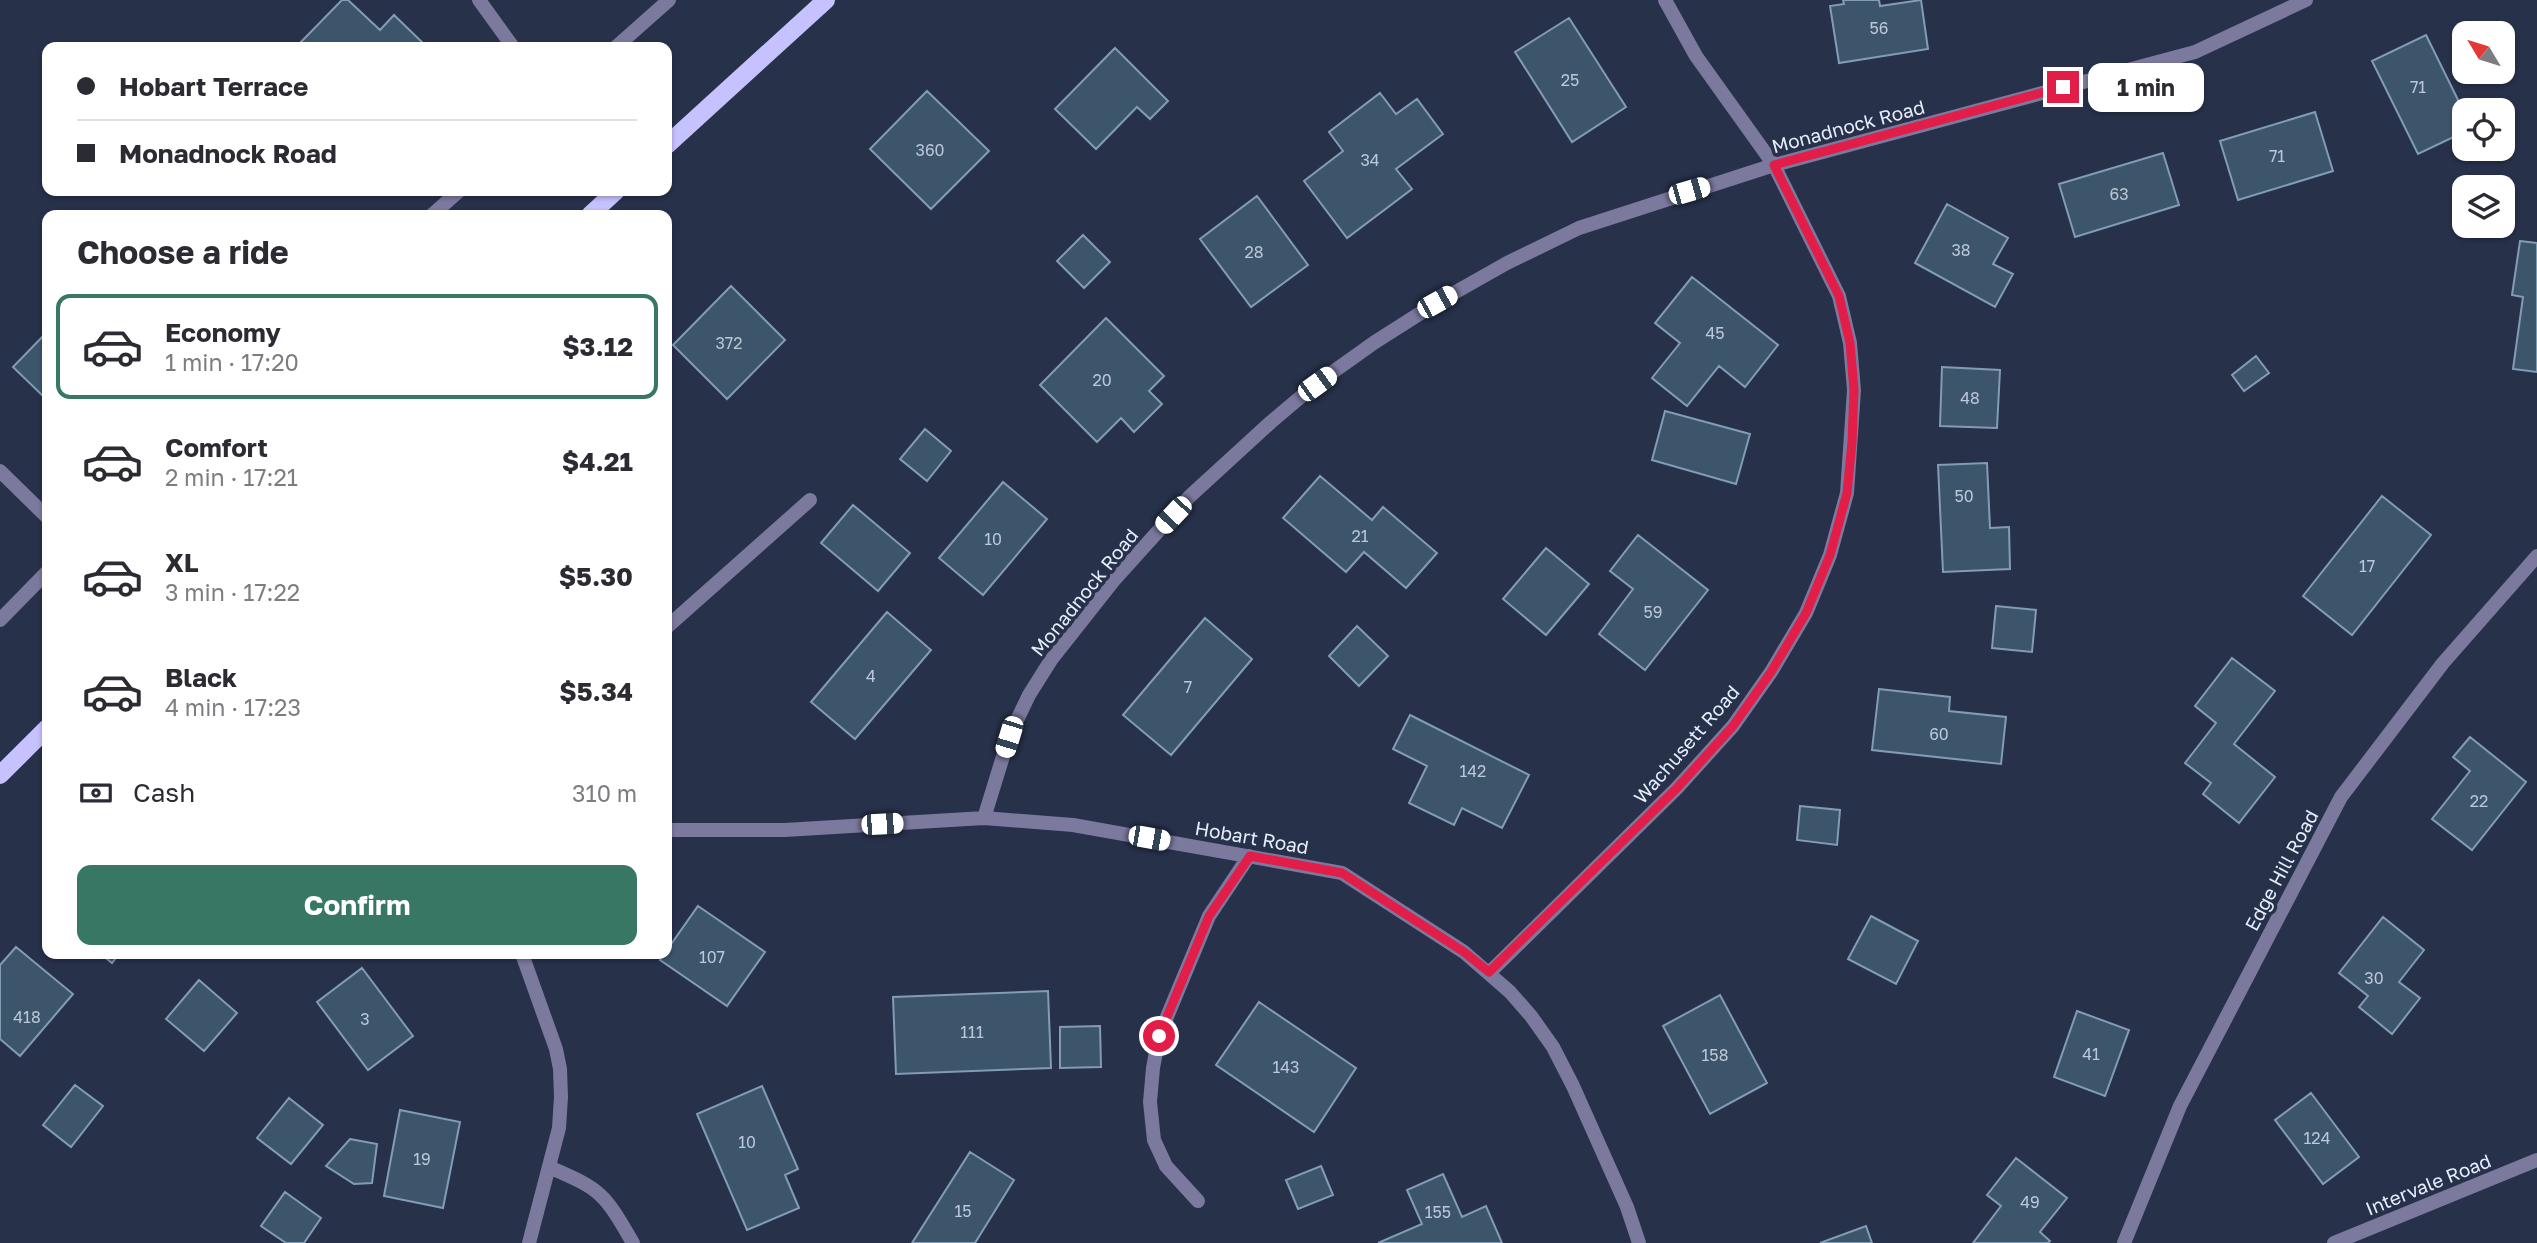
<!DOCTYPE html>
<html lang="en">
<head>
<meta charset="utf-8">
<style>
	:root { --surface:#fff; --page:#f7f7f7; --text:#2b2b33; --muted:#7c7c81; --line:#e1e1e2; --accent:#377764 }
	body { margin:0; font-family:"Golos Text",sans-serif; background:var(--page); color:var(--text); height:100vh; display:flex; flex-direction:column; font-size:26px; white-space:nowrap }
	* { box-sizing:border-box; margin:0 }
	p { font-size:23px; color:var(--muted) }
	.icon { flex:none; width:38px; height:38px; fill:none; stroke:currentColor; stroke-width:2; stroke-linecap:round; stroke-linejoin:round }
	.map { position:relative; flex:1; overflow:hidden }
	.side { position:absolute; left:42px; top:210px; width:630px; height:749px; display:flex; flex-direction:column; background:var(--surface); border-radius:14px; box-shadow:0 2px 5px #0004 }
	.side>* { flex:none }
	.top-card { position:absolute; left:42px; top:42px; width:630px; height:154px; border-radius:14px; box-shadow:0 2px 5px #0004; display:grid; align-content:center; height:154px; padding:0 35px; background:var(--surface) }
	.needle { width:46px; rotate:308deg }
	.tools { position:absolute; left:2452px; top:21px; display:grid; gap:14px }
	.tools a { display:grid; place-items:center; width:63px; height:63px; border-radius:14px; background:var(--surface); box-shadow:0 2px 5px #0004; font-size:35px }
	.end { position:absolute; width:32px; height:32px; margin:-16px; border:9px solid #e11d48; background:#fff; box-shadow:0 0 0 4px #fff }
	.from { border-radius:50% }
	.bubble { position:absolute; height:49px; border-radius:14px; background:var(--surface); box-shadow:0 2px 5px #0004; font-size:23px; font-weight:700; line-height:49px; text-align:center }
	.car { position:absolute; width:21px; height:42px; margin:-21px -10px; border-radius:9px; box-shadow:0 0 5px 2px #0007; background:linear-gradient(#fff 24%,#345 0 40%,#fff 0 76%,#345 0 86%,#fff 0) }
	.top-card b { display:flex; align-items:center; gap:24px; height:66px; font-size:26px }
	.top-card b+b { border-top:2px solid var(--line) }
	.top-card i { width:18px; height:18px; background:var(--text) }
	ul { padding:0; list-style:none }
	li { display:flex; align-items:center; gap:21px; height:105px; margin:0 14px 10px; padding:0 21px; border:4px solid transparent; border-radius:14px }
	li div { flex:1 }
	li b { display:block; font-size:26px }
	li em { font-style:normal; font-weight:700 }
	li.active { border-color:var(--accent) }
	li>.icon { width:63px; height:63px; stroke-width:1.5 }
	h2 { padding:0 35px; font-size:32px; line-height:84px }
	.pay { display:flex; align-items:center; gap:18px; height:77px; padding:0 35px; font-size:26px }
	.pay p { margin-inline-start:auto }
	.primary-button { display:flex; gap:14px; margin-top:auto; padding:14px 35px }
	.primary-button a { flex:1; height:80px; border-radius:14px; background:var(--accent); color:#fff; font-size:28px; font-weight:700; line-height:80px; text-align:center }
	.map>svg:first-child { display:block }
	.building { fill:#3d556b; stroke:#819cb5; stroke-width:2 }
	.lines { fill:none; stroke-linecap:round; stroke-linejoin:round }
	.street { stroke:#7b799e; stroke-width:14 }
	.primary { stroke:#c6c1ff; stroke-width:18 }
	.route { stroke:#e11d48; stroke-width:9 }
	.labels { text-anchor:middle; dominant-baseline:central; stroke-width:7; stroke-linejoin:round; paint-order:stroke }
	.number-label { font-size:16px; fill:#bcc7d8 }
	.street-label { font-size:19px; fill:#e6edfd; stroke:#27314a }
</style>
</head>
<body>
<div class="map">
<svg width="2537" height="1243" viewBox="0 0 2537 1243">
	<rect width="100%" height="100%" fill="#27314a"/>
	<path class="building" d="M342,0h6l32,30 14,-15 33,32h-131z
		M1843,0h36l1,6 41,-6 7,49 -89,14 -9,-57 14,-2z
		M1569,18l57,89 -54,35 -57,-90z
		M2426,35l38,77v20l-46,22 -46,-93z
		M1115,48l53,53 -18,18 -13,-12 -41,42 -41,-40z
		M927,91l62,60 -58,58 -61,-60z
		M1380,93l16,21 21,-15 26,35 -47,35 16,20 -65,49 -43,-57 39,-30 -14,-19z
		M2315,112l18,59 -95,29 -18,-59z
		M2163,153l16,52 -104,32 -16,-53z
		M1257,196l51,69 -57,42 -51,-68z
		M1947,204l61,34 -15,26 20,10 -18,33 -80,-44z
		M1083,235l27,27 -26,26 -27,-27z
		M2520,241l17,2v129l-24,-3 10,-72 -11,-2z
		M1692,277l86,68 -33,42 -26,-21 -32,40 -35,-28 28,-35 -25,-20z
		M731,286l54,54 -58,59 -54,-54z
		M1106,318l58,58 -15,15 13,13 -28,28 -13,-14 -24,24 -57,-57z
		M47,332v68l-34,-33z
		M2256,356l13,17 -25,18 -12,-16z
		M1942,367l58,3 -3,58 -57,-2z
		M1665,411l85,23 -14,50 -84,-24z
		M925,429l26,22 -24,30 -27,-22z
		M1987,463l3,65 19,-1 1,42 -67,3 -5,-107z
		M1320,476l52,44 11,-13 54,46 -31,35 -42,-36 -18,20 -63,-54z
		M1003,482l44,37 -64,76 -44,-37z
		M2382,496l49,39 -79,100 -49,-39z
		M853,505l57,48 -32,38 -57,-48z
		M1638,535l70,55 -63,80 -46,-36 34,-45 -23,-18z
		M1546,548l43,36 -43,51 -43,-36z
		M1996,606l40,4 -4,42 -40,-4z
		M887,612l44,38 -76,89 -44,-37z
		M1205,618l47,41 -81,96 -48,-40z
		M1357,626l31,30 -29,30 -30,-30z
		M2232,658l43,33 -41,53 41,33 -36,46 -36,-29 8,-11 -26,-20 31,-40 -21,-17z
		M1879,689l71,8 -1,14 57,6 -5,47 -129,-14z
		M1410,715l119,60 -27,53 -40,-20 -8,17 -45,-22 18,-37 -34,-17z
		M2470,737l56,45 -54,68 -40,-31 38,-48 -17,-14z
		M1800,806l40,4 -3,35 -40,-5z
		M698,906l67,46 -38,54 -67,-46z
		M1871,916l47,25 -22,43 -48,-25z
		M2383,917l41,33 -25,32 21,16 -28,36 -33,-27 9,-11 -29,-23z
		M16,947l57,47 -53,62 -20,-17v-74z
		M101,954h18l-7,9z
		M362,968l51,68 -45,34 -51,-68z
		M199,980l38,33 -33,38 -38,-32z
		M1048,991l3,77 -155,6 -3,-77z
		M1720,995l47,88 -57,31 -47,-88z
		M1259,1002l97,66 -42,64 -98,-67z
		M2077,1011l52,19 -24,66 -51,-19z
		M1100,1026l1,41 -41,1v-41z
		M75,1085l28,21 -32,41 -28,-22z
		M762,1086l36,83 -13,6 14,33 -52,22 -50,-116z
		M2311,1093l48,64 -36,27 -48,-64z
		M289,1098l34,27 -32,39 -34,-26z
		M400,1110l60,12 -17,86 -59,-12z
		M350,1139l27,5 -5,39 -18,1 -28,-18z
		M970,1152l44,28 -39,63h-63z
		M2016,1158l51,40 -27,34 10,9 -2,2h-75l28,-37 -14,-11z
		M1321,1166l12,29 -35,14 -12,-29z
		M1443,1174l19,43 24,-11 16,37h-124l44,-19 -15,-34z
		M285,1192l36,26 -17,25h-18l-25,-17z
		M1866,1226l6,17h-52z"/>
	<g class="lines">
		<path class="street" d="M479,0l34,47
			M616,47l53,-47
			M432,215l27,-24
			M0,471l47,46
			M0,620l47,-48
			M667,627l143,-127
			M984,818l25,-81 20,-42 22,-35 64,-81 74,-82 82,-75 45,-38 59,-42 63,-40 69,-39 72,-35 195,-63 421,-113 111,-52
			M667,830h118l199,-12 89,7 269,48 122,79 46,40 21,24 22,31 20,39 54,121 12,36
			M522,954l34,95 4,20 1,28 -2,31 -30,115
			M1489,973l188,-185 56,-62 38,-54 35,-59 24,-58 17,-62 7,-103 -4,-47 -11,-47 -65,-131 -78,-109 -31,-56
			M551,1168c52,22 54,27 82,75
			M1198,1201l-32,-35 -12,-26 -4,-38 3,-34 6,-32 50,-120 40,-60
			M2124,1243l56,-137 161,-309 102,-134 94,-107
			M2334,1243l203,-83"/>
		<path class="primary" d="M667,145l159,-145
			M590,215l26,-24
			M0,775l47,-47"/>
	</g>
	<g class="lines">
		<path class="route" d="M1159,1036l50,-120 41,-60 92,17 122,79 25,20 188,-184 56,-62 38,-54 35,-59 24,-58 17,-62 5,-51 2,-52 -4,-47 -11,-47 -65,-131 289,-78"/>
	</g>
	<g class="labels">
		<g class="number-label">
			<text x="1879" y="28">56</text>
			<text x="1570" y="80">25</text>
			<text x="2418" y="87">71</text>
			<text x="930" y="150">360</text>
			<text x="2277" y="156">71</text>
			<text x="1370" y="160">34</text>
			<text x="2119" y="194">63</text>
			<text x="1961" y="250">38</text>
			<text x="1254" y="252">28</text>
			<text x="1715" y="333">45</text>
			<text x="729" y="343">372</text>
			<text x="1102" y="380">20</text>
			<text x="1970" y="398">48</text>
			<text x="1964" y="496">50</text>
			<text x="1360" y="536">21</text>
			<text x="993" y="539">10</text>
			<text x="2367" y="566">17</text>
			<text x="1653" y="612">59</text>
			<text x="871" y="676">4</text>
			<text x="1188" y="687">7</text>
			<text x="1939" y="734">60</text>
			<text x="1473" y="771">142</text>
			<text x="2479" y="801">22</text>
			<text x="712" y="957">107</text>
			<text x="2374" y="978">30</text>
			<text x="27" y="1017">418</text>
			<text x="365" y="1019">3</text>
			<text x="972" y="1032">111</text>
			<text x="2091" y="1054">41</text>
			<text x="1715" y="1055">158</text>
			<text x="1286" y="1067">143</text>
			<text x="2317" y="1138">124</text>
			<text x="747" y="1142">10</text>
			<text x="422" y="1159">19</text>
			<text x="2030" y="1202">49</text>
			<text x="963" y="1211">15</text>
			<text x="1438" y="1212">155</text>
		</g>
		<g class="street-label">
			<text transform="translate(1848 126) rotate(-15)">Monadnock Road</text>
			<text transform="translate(1084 592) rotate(-51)">Monadnock Road</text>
			<text transform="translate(1686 744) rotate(-49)">Wachusett Road</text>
			<text transform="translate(1252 837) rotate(10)">Hobart Road</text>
			<text transform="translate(2281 870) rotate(-62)">Edge Hill Road</text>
			<text transform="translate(2428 1184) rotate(-22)">Intervale Road</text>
		</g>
	</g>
</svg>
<div class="tools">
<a><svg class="needle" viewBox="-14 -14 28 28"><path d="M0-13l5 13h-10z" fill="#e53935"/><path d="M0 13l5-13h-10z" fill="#7c7c81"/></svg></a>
<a><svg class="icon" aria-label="locate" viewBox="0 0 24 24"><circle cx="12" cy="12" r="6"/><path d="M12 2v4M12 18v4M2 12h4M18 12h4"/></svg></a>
<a><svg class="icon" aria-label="layers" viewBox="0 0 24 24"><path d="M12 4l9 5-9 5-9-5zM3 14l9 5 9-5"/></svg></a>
</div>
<i class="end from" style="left:1159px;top:1036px"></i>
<i class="end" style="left:2063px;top:87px"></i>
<div class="bubble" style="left:2088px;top:63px;width:116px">1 min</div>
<i class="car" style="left:1689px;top:191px;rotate:74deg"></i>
<i class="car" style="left:1437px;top:302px;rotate:61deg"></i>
<i class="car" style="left:1317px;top:384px;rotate:54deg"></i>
<i class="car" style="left:1173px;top:515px;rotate:223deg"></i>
<i class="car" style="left:1009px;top:737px;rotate:197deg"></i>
<i class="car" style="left:882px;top:824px;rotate:87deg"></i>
<i class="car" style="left:1149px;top:838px;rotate:100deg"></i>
<div class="top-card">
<b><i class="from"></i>Hobart Terrace</b>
<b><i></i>Monadnock Road</b>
</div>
<section class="side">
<h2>Choose a ride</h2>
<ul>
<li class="active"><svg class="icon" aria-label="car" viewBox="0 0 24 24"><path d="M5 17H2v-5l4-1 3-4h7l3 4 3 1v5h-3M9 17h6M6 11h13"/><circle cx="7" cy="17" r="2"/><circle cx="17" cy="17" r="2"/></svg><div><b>Economy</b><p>1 min · 17:20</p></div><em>$3.12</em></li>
<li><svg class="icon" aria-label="car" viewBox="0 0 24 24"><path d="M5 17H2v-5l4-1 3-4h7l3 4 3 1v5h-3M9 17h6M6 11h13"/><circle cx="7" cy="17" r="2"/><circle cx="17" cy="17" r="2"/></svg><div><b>Comfort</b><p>2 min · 17:21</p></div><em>$4.21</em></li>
<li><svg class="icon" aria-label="car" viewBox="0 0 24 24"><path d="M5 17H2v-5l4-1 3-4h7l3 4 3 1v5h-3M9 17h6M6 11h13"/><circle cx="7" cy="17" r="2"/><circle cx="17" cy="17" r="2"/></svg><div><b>XL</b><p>3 min · 17:22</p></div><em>$5.30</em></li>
<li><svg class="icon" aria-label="car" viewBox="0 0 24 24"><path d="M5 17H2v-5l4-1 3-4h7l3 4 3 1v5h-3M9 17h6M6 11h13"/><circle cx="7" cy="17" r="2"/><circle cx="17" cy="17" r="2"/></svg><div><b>Black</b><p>4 min · 17:23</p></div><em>$5.34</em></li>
</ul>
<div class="pay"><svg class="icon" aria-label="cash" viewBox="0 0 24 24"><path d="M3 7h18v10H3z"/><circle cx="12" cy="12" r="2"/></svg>Cash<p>310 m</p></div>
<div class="primary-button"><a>Confirm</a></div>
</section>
</div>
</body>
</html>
